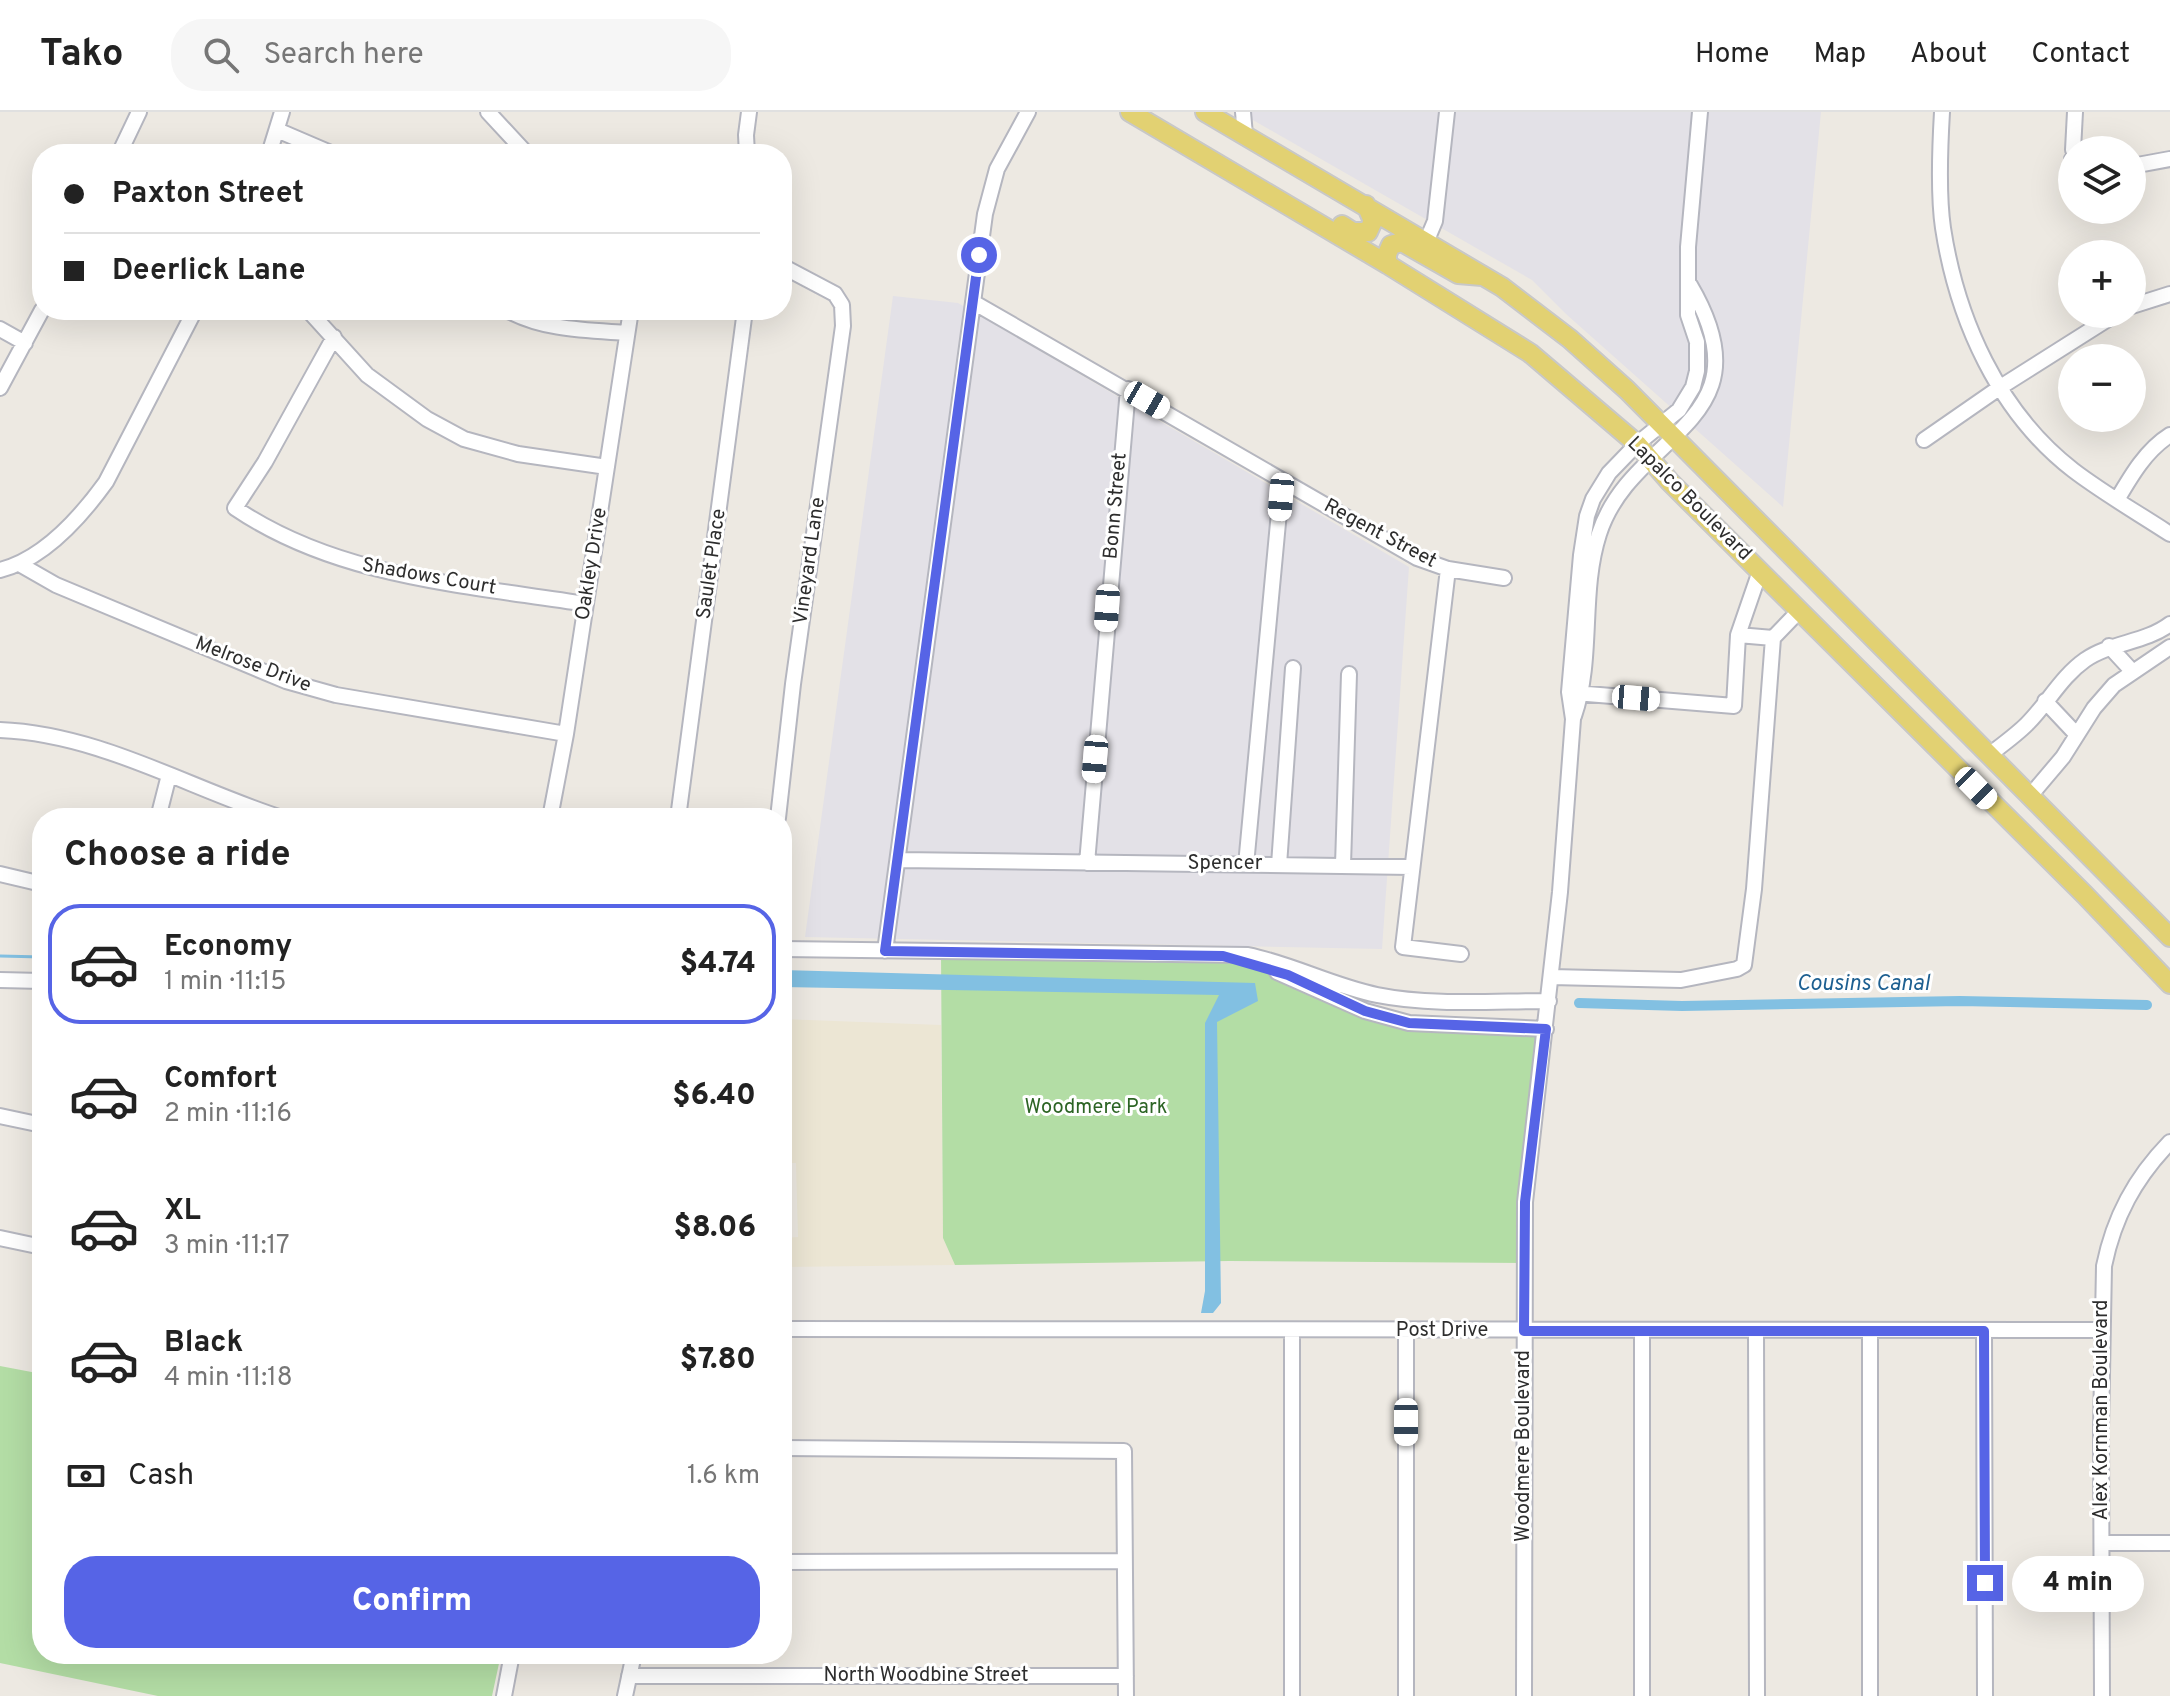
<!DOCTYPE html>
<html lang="en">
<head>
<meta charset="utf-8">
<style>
	:root { --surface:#fff; --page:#f6f6f6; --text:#222; --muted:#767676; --line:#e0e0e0; --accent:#5664e6 }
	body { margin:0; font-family:Overpass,sans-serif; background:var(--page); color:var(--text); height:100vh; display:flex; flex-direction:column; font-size:30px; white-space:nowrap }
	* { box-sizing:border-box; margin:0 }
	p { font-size:26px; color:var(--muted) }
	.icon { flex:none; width:44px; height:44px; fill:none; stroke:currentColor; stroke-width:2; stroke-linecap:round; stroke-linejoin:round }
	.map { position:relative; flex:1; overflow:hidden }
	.details { position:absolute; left:32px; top:696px; width:760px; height:856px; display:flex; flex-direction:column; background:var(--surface); border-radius:32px; box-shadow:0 8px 32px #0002 }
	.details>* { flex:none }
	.banner { position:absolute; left:32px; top:32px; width:760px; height:176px; border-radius:32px; box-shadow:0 8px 32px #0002; display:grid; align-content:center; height:176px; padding:0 32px; background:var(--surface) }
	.controls { position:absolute; left:2058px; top:24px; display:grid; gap:16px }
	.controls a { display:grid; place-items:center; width:88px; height:88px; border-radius:50%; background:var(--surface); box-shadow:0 8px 32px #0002; font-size:40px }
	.end { position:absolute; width:36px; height:36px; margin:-18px; border:10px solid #5664e6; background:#fff; box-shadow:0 0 0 4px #fff }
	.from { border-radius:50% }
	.bubble { position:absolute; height:56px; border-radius:28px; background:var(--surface); box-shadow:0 8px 32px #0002; font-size:26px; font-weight:800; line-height:56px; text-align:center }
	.car { position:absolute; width:24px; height:48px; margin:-24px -12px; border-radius:10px; box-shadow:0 0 6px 2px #0007; background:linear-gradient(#fff 24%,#345 0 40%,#fff 0 76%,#345 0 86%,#fff 0) }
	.banner b { display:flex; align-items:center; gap:28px; height:76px; font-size:30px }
	.banner b+b { border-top:2px solid var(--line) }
	.banner i { width:20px; height:20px; background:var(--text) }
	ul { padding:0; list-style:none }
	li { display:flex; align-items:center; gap:24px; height:120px; margin:0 16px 12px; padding:0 16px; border:4px solid transparent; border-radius:32px }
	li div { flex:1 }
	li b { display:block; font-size:30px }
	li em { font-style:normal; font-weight:800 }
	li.on { border-color:var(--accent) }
	li>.icon { width:72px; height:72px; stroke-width:1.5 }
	h2 { padding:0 32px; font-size:36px; line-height:96px }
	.pay { display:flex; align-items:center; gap:20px; height:88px; padding:0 32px; font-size:30px }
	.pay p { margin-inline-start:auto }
	.cta { display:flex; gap:16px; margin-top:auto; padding:16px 32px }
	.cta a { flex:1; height:92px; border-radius:32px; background:var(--accent); color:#fff; font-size:32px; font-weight:800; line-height:92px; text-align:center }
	header { display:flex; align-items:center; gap:48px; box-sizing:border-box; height:112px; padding:0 40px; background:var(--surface); border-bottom:2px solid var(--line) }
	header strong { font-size:38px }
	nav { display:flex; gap:44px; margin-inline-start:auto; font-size:28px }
	.search { width:560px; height:72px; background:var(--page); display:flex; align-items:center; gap:20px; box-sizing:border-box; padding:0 28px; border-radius:32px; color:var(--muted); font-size:30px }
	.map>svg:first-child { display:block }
	.industrial { fill:#e3e1e7 }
	.education { fill:#ece6d4 }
	.green { fill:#b3dda5 }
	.water { fill:#82c0e2 }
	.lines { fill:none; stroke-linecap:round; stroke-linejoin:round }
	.stream { stroke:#82c0e2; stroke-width:3 }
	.canal { stroke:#82c0e2; stroke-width:10 }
	.minor-casing { stroke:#b5b6bf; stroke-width:18 }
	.major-casing { stroke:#c8c8c8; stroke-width:22 }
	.minor { stroke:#fff; stroke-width:14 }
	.major { stroke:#e2d172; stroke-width:18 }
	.route { stroke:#5664e6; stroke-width:10 }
	.labels { text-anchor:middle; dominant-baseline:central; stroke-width:6; stroke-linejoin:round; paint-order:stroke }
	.street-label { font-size:20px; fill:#2d2d2d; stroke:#fff }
	.park-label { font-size:20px; fill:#2c6424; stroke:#fff }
	.water-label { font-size:22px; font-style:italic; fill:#1e6091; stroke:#fff }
</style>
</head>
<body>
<header>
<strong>Tako</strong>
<div class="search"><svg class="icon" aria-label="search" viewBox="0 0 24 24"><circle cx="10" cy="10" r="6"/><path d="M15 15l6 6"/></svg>Search here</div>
<nav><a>Home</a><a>Map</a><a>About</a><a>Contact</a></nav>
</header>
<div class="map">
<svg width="2170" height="1584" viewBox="0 0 2170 1584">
	<rect width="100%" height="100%" fill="#ede9e2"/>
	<path class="industrial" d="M1239,0h582l-38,395 -217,-193 -34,-34z
		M893,184l65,7 451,264 -27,382 -577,-12z"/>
	<path class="education" d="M782,907l159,6 2,213 12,27 -173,2v-29l16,-1 -2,-74h-14z"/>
	<path class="green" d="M941,841l282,3 65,19 99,43 159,11 -22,234 -295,-2 -274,4 -12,-27z
		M0,1254l42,8v280h459l-9,42h-334l-158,-33z"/>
	<path class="water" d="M782,858l473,13 3,18 -41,21 4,281 -8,10h-12l4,-22v-268l14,-28 -437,-8z"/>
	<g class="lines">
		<path class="stream" d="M0,844l42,1"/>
		<path class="canal" d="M1579,891l103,3 278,-5 187,4"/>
		<g class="minor-casing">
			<path id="minor" d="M488,0l39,42
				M1243,0l2,23
				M1942,0c-2,34 -4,82 1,116 14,91 55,184 130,242 30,23 65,43 97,64
				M277,18l56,24
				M2073,38l2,-38
				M119,42l20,-42
				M269,42l13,-42
				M747,42l-1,-19 3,-23
				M2072,47v12
				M2132,54l38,-7
				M1427,128l8,-19 12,-109
				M973,190l444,256 31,11 56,9
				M2132,194l38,-12
				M308,198l59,65 60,44 37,20 54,15 89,13
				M507,198c37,20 78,20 120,23
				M0,217l25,14
				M334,225l-69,125 -30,46c103,70 232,77 351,96
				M0,276l42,-78
				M1924,328l75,-52 117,-74
				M2117,388c14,-24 29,-50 53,-65
				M21,453l35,20 230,96 50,14 230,39
				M1448,457l-45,378 58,7
				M0,458c44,-11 80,-52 106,-88l89,-172
				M1773,526l27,-28
				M2109,534l23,25
				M1575,581l159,13 4,-71 22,-64
				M2045,589l32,34
				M1574,604c20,-58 6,-123 25,-182 33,-103 173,-110 91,-249
				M0,618c100,4 188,58 282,88
				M1989,643c13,-10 27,-20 38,-31 21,-21 34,-47 58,-64 26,-18 60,-17 85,-36
				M2030,684l33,-39 31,-49 20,-23 56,-38
				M158,706l11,-43
				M550,706l16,-84 65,-424
				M678,706l67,-508
				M778,706l15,-134 50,-358 -1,-21 -7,-11 -53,-28
				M899,748l513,7
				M1087,751l41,-474
				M1246,753l36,-385
				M1279,753l14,-197
				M1343,753l6,-191
				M0,762l42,10
				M782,837l466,6c44,9 85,31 129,40 55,11 116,6 172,6
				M885,839l100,-737 12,-45 31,-57
				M1277,860l88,39 44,12 137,6
				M1551,865l130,3 56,-11 7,-4 10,-76 19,-251 -35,-3
				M0,868l42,1
				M0,1004l42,9
				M0,1126l42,9
				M782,1217l1320,1
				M1642,1219v365
				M1756,1219l1,365
				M1870,1219v365
				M1984,1219l1,365
				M782,1336l342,3 2,245
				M2102,1431h68
				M782,1450l343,-1
				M629,1564h497
				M504,1584l8,-42
				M625,1584l9,-42
				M1292,1584v-365
				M1406,1584v-365
				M1524,1584l1,-494 35,-310 13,-173 -4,-27 12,-137 6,-39 6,-17 16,-26 28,-29 42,-34 14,-23 4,-16v-29l-9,-27v-68l12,-135
				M2102,1584l-1,-267 3,-163c10,-49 31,-88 66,-124"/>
		</g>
		<g class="major-casing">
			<path id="major" d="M1130,0l257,152 143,89 107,91 33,38 415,413 85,89
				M1205,0l297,175 68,52 57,51 543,547
				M1342,113l11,7h15l5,-11 -7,-16
				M1387,152v-10l4,-9 11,-3 56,32 24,2"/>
		</g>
		<use href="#minor" class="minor"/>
		<use href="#major" class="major"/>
	</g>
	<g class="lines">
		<path class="route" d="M979,143l-94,696 338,5 65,19 77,36 44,12 137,6 -21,173 -1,129h460l1,252"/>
	</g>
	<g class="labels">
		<g class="street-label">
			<text transform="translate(1689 387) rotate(45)">Lapalco Boulevard</text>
			<text transform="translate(1116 394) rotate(-85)">Bonn Street</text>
			<text transform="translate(1380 422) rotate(28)">Regent Street</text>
			<text transform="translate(810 449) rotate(-82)">Vineyard Lane</text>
			<text transform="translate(592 452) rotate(-81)">Oakley Drive</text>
			<text transform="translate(712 452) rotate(-82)">Saulet Place</text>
			<text transform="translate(429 465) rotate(10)">Shadows Court</text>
			<text transform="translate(253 553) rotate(21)">Melrose Drive</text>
			<text x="1225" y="752">Spencer</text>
			<text x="1442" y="1219">Post Drive</text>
			<text transform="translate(2102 1298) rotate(-90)">Alex Kornman Boulevard</text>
			<text transform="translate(1524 1334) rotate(-90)">Woodmere Boulevard</text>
			<text x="926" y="1564">North Woodbine Street</text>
		</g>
		<g class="park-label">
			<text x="1096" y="996">Woodmere Park</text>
		</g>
		<g class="water-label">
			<text x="1863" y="872">Cousins Canal</text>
		</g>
	</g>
</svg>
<div class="controls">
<a><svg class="icon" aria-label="layers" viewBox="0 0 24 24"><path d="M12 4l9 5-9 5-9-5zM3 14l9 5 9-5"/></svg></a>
<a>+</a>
<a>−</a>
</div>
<i class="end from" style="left:979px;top:143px"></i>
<i class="end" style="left:1985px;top:1471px"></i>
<div class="bubble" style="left:2012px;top:1444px;width:132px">4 min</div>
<i class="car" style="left:1147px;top:288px;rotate:120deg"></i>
<i class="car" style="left:1281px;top:385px;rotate:185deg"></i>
<i class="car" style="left:1107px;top:496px;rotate:184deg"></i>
<i class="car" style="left:1636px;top:586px;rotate:95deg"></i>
<i class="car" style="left:1095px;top:647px;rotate:185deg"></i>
<i class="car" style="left:1976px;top:676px;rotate:135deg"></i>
<i class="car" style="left:1406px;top:1310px;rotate:180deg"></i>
<div class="banner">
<b><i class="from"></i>Paxton Street</b>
<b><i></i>Deerlick Lane</b>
</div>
<section class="details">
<h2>Choose a ride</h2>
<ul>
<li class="on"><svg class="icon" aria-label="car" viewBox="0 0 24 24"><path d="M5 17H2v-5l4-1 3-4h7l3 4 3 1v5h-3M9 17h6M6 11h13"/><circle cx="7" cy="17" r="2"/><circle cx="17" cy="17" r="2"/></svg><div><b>Economy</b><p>1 min · 11:15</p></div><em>$4.74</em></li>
<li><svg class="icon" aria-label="car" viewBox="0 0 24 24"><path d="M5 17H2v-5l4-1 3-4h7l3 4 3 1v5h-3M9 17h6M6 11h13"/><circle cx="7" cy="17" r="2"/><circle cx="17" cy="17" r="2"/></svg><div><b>Comfort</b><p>2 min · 11:16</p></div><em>$6.40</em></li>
<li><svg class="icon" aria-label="car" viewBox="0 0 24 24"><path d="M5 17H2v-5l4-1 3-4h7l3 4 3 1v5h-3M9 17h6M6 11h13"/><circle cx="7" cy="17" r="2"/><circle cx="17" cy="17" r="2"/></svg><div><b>XL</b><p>3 min · 11:17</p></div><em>$8.06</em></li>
<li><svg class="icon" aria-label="car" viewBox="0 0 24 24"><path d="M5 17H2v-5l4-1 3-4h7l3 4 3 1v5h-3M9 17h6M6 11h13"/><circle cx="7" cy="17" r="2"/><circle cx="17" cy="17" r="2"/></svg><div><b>Black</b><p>4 min · 11:18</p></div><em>$7.80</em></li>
</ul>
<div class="pay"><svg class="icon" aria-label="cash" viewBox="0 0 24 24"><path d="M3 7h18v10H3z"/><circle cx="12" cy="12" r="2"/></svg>Cash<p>1.6 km</p></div>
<div class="cta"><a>Confirm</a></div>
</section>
</div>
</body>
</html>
